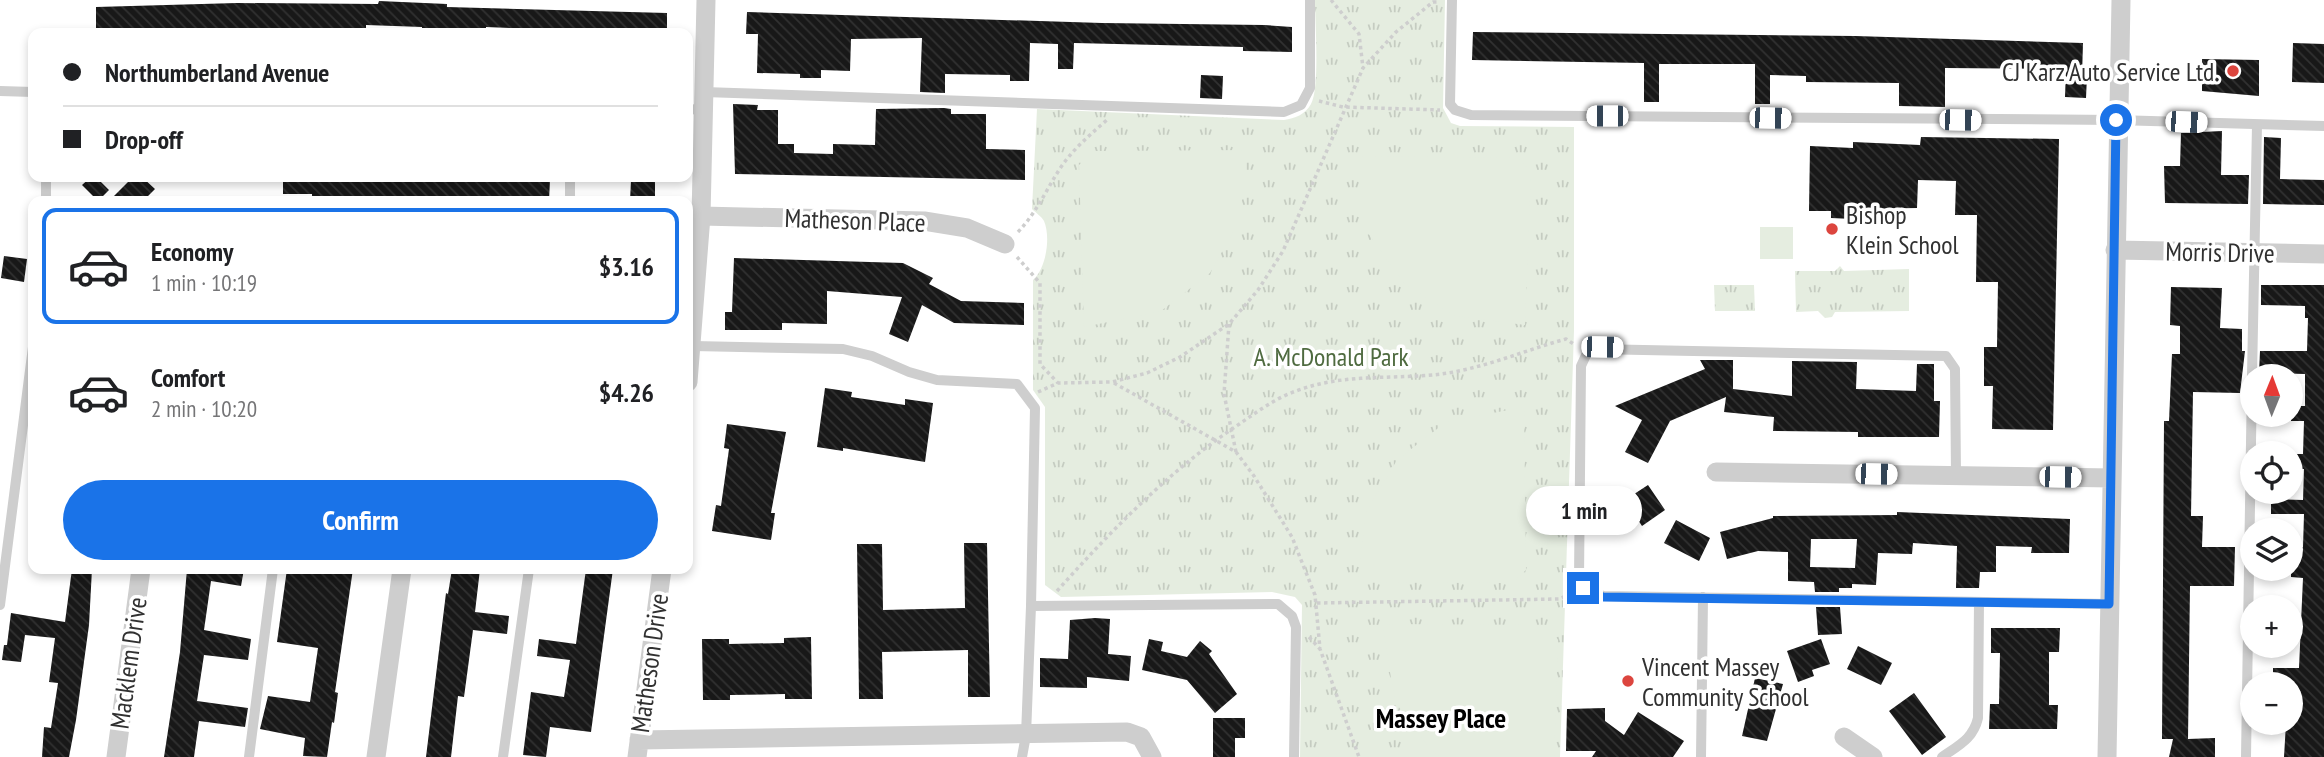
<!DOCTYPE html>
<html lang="en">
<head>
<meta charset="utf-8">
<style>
	:root { --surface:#fff; --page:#f2f2f2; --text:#202124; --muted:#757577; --line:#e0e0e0; --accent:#1a73e8 }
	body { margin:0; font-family:"PT Sans Narrow",sans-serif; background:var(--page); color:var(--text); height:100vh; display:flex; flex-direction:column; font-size:26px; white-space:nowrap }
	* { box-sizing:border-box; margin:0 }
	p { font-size:23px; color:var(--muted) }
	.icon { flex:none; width:38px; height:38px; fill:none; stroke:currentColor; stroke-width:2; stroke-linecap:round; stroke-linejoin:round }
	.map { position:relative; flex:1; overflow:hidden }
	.sheet { position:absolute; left:28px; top:196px; width:665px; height:378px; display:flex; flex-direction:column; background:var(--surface); border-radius:14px; box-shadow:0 4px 10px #0003 }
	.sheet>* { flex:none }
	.top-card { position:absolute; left:28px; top:28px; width:665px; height:154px; border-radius:14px; box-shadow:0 4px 10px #0003; display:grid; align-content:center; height:154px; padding:0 35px; background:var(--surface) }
	.needle { width:46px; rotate:1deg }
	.fabs { position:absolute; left:2240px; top:364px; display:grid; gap:14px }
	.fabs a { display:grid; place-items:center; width:63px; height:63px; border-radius:50%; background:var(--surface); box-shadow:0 4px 10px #0003; font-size:35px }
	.end { position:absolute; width:32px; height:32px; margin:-16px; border:9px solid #1a73e8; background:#fff; box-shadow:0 0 0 4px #fff }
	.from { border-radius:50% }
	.bubble { position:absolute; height:49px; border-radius:24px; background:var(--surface); box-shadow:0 4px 10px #0003; font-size:23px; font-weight:700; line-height:49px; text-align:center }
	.car { position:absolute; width:21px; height:42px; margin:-21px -10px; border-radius:9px; box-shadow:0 0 5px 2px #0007; background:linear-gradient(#fff 24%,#345 0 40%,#fff 0 76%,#345 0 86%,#fff 0) }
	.top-card b { display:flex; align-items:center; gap:24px; height:66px; font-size:26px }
	.top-card b+b { border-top:2px solid var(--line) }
	.top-card i { width:18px; height:18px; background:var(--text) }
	ul { padding:12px 0 0; list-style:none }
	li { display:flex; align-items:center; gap:21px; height:116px; margin:0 14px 10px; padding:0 21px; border:4px solid transparent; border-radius:14px }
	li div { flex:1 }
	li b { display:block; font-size:26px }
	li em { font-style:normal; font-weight:700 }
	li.on { border-color:var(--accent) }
	li>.icon { width:63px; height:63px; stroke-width:1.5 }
	.primary-button { display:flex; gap:14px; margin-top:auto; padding:14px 35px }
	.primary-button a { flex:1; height:80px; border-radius:42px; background:var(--accent); color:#fff; font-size:28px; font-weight:700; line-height:80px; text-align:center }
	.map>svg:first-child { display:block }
	.park { fill:url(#park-tufts) }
	.pitch { fill:#e5ede0 }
	.building { fill:url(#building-back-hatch); fill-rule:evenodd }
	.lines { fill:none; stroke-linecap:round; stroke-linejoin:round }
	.path { stroke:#cecece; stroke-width:3.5; stroke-dasharray:3.5 3.5; stroke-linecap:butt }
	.service { stroke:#cecece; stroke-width:10 }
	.minor { stroke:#cecece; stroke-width:19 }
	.route { stroke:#1a73e8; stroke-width:9 }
	.poi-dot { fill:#dc453e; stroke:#fff; stroke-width:2.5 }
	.labels { text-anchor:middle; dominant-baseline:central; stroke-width:7; stroke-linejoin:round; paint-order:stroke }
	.poi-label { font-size:26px; fill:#313131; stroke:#fff; text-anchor:start }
	.street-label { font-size:26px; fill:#313131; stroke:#fff }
	.park-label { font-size:26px; fill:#4f6b40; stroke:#fff }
	.neighbourhood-label { font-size:28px; font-weight:bold; fill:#000; stroke:#fff }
</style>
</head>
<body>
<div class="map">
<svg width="2324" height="757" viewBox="0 0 2324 757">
	<defs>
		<pattern id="park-tufts" width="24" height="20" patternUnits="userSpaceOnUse" patternTransform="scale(1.75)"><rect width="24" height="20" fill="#e5ede0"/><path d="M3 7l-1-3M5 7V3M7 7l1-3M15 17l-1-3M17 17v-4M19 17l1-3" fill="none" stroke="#c5ccc1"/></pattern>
		<pattern id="building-back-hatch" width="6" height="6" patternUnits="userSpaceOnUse" patternTransform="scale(1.75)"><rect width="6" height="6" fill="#181818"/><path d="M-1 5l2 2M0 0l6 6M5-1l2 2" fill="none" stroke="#313131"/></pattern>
	</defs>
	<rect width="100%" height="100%" fill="#fff"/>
	<path class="park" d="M1315,0h130l-2,108 8,15 9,3 114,1v204l-14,426h-260l2,-152 -7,-8 -23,-5 -211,5 -16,-12v-178l-12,-17v-110c13,-11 18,-43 11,-59 -2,-4 -9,-9 -12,-12l5,-100 247,11c11,-2 21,-5 27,-16 9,-16 4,-82 4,-104z
		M1840,266l4,5 65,-2v42l-74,1 -3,5 -7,1 -7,-7 -22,1 -1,-41h40z
		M1714,285h40l1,26h-40z"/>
	<path class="pitch" d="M1247,150l-7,70 -30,53 -49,38 -77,16 -5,-162 14,-14z
		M1354,156l164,2 13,14 -6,153 -70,-9 -51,-33 -36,-50z
		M1760,227h33v32h-33z
		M1524,407l2,163 -14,13 -154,-1 8,-70 31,-52 49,-38z
		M1382,624l163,1 13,15 -4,117h-113l-9,-6 -37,-49z"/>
	<path class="building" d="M379,1l68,3v3l220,6v20l-138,-1v-3l-43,-2v3l-39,-1v4h-25v-6l-56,-2v8h-164v-2l-40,-1v3h-66v-26l141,-4 141,1z
		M747,12l355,11 162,2 28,2v25l-49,-1v-4l-169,-4 -1,26h-15v-25l-28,-1 -1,38h-19v-6l-65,-1v19l-25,-1 2,-54 -71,1 -1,32 -29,-1v8h-21v-4l-43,-1 1,-39h-12z
		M1473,32l382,4 228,7 -1,33h5l-1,22 -21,-1 1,-28 -121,-1v39l-46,-1v-23l-93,-1v-6l-36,-1v29h-15v-40h-96v38h-15v-39l-172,-3z
		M2293,43l31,1v39l-32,-1z
		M2202,59l57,1v36l-57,-5z
		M1201,75l22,1 -1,23 -22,-1z
		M733,104l25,1 -1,5h21v34h16v9l39,1v-10l42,1 1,-36 68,-1 7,1v5h35v35l39,1v30l-290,-6z
		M2222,131l-1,44h28l-1,29 -83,-1 -1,-37h16l1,-33z
		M1921,137l138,2 -6,291 -61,-1 1,-43h-9v-39h13l1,-65h-22l1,-67h-22l1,-34 -38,-1 -1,28 -64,1v10l-22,-1v-7h-22l1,-65 43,2v-6l67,3z
		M2264,137l17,1 -1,41 44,1v25l-61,-1z
		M91,177h5l13,13 -11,11 -16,-16z
		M133,177h9l13,12 -12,12h-34z
		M283,177l267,3 -1,21 -237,-3v-4h-29z
		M631,180l24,1v20h-25z
		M4,256l23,3 -3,23 -23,-4z
		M734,258l169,5 30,15 -4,6 32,17 63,2v22l-70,-2 -32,-18 -14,37 -19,-8 13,-37 -75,-6v33l-45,-1v7h-57v-18h7z
		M2261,285h63v472h-40l2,-34h5l1,-4v-31l-1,-4h-18v-16h26l4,-90 -12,-1v-30h12l1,-33h-33v-15l32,1 1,-31h-13v-15h12l1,-33h-13v-15h14v-32l-46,-1 1,-22h47l1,-33h-3v-12l-44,-1z
		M2171,287l51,1 -2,40 22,1v22h3l-5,42 -47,-1 -2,124h12l-1,31h33l-1,39h-44l-2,153 27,-1v19h-46l4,-18h-11l2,-318h5l3,-67h8v-28l-10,-1z
		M1700,360h33v29l59,7v-35l65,1 -1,27 60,2 1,-27h17v37h6l-1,36h-81v-5l-85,-1 1,-14 -50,-5 2,-15 -56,24 -22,42 -23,-11 17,-32 -27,-14 90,-37z
		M825,388l27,4 -1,5 54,8v-6l28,4 -8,59 -82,-14v3l-26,-4z
		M727,424l59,8 -15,81h4l-4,27 -59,-9 4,-26 5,1 8,-57 -5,-1z
		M1648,485l17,25 -23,16 -17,-26z
		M1897,512l173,7 -1,34h-38l1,-6 -36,-1v26h-16l-1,16h-23l1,-42 -44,-3 -1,11 -34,-1 -2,32 -24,-1v4h-13v4h-24l-1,-10 -26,-1v-29l-30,-1 -31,8 -7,-27 53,-14v-2l124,-1zM1811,539h46l-2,29 -45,-1z
		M1676,520l34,18 -11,23 -35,-18z
		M964,543h23l3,154h-22v-47l-86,2 1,47h-24l-2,-155h25l1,66 82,-2z
		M72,569h20l-3,56 -13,95 -7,37h-27l2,-30 7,1 7,-45 -9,-1 6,-44 -30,-3 -4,27 -19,-2 2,-15h3l4,-32 54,9z
		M187,569h57l-3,17 -30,-5 -7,49 47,9 -3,21 -44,-5 -7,46 51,7 -3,19 -46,-6 -5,36h-30l16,-105z
		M287,569h66l-18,123 3,1 -4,30 -2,-1 -5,35 -24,-1 2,-18 -45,-9 8,-33 42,6 8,-54 -41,-6z
		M452,569h28l-5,43 34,4 -2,18 -34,-4 -9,67 -6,-1 -7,61h-25l20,-164 2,1z
		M586,569h27l-22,163 -41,-5 -4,30 -23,-2 8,-63 33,5 6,-37 -33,-4 2,-17 37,5z
		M1816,607h24l2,27 -24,1z
		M1095,618l15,1 -2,35 23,2 -2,25 -42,-4v11l-47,-1v-29l28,1 2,-39z
		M1991,628h69l-1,24h-10v53h9l-1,24h-68l1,-25h9l1,-51h-9z
		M811,637l1,62h-27v-5l-55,1v5h-27l-1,-61h27v5l55,-1v-5z
		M1149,639l14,3 -2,9 26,6 13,-16 12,10 -3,3 28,40 -22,19 -28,-33 -45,-10z
		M1821,639l9,25 -18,6 2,6 -16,6 -11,-31z
		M1858,646l34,17 -11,22 -34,-16z
		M1755,678l28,6 -16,57 -25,-5z
		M1914,693l32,44 -24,18 -33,-44z
		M1605,708v13l19,14 14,-23 46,29 -11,16h-81l4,-6h-30l1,-42z
		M1213,718h32v20h-10v19h-22z"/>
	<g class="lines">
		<path class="path" d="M1331,0l28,34 4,34
			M1319,101l24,6 97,3
			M1018,232c19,-20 28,-42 43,-65 13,-19 30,-33 47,-48
			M1017,257l23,26v81l18,19
			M1229,324l-5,70 12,58
			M1114,383l122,69 18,24 38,61 23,58 5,54 39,108
			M1038,392l20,-9 54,-1 35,-9 33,-16 49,-33 29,-34 25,-39 80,-183 33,-36 37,-30h6
			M1057,591c54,-60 109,-117 175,-162 21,-14 41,-30 64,-38 45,-17 90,-12 136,-16 46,-4 90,-24 134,-36l9,6
			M1317,603l242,-4 14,-6
			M1309,637l11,12"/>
		<path class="service" d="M1452,0l-2,104 5,6 16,5 645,5 208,6
			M0,91l33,1
			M704,92l580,20 17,-7 9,-17v-88
			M688,109l15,1
			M46,201v-24
			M570,201v-24
			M693,346l150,3 29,7 37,16 28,8 80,4 18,24 -4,198 -5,129 -4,22
			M2252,376l5,-251
			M1956,475l-1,-106 -9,-13 -352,-7 -7,4 -6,13 -2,214 4,8 20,8 506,8
			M0,605l33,-258
			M1031,606l247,-2 14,12 4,11 -2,130
			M249,757l24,-188
			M503,757l26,-188
			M1701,757l2,-160
			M1942,757c17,-12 31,-18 36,-39l1,-116
			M2246,757l6,-377"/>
		<path class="minor" d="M701,216l223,5 43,7 38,16
			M2115,250l209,4
			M688,382l13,-166 5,-216
			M1716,472l396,6
			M1844,737l29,20
			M639,740l488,-8 14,5 11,20
			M116,757l25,-188
			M376,757l26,-188
			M637,757l25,-188
			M2107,757l14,-757"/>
	</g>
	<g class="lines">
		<path class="route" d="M1583,588l20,9 506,7 7,-484"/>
	</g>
	<g class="poi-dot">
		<circle cx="2233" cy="71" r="7"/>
		<circle cx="1832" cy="229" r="7"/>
		<circle cx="1628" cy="681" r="7"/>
	</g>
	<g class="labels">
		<g class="poi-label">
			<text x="2219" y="71" text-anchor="end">CJ Karz Auto Service Ltd.</text>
			<text x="1846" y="214">Bishop<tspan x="1846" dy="30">Klein School</tspan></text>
			<text x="1642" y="666">Vincent Massey<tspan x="1642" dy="30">Community School</tspan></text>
		</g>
		<g class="street-label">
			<text transform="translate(855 220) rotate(2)">Matheson Place</text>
			<text transform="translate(2220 252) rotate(1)">Morris Drive</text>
			<text transform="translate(128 663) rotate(-82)">Macklem Drive</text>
			<text transform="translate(649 663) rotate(-82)">Matheson Drive</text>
		</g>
		<g class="park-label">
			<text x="1331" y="356">A. McDonald Park</text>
		</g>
		<g class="neighbourhood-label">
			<text x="1441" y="717">Massey Place</text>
		</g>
	</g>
</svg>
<div class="fabs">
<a><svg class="needle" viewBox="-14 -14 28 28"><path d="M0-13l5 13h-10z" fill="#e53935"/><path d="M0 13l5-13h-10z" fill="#757577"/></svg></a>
<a><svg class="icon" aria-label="locate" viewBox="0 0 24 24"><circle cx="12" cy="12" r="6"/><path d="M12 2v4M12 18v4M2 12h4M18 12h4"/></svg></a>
<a><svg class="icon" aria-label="layers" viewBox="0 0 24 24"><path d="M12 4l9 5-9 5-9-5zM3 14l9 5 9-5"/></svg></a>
<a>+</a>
<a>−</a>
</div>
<i class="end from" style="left:2116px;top:120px"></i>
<i class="end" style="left:1583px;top:588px"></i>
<div class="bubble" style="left:1526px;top:486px;width:116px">1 min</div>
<i class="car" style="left:1607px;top:116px;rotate:270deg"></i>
<i class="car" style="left:1770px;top:118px;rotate:91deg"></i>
<i class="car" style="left:1960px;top:120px;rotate:91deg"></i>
<i class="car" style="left:2186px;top:122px;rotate:92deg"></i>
<i class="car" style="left:1602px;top:347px;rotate:91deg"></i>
<i class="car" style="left:1876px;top:474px;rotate:91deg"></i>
<i class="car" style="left:2060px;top:477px;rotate:91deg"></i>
<div class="top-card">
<b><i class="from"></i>Northumberland Avenue</b>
<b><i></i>Drop-off</b>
</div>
<section class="sheet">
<ul>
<li class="on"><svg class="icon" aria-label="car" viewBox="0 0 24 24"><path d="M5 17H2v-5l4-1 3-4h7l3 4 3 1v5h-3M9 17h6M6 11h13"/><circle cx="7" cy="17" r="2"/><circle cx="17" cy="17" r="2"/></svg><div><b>Economy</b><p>1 min · 10:19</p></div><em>$3.16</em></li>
<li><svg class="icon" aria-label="car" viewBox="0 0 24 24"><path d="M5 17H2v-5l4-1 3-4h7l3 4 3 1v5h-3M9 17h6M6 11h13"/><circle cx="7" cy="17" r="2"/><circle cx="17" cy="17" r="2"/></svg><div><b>Comfort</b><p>2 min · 10:20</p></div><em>$4.26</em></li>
</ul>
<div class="primary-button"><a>Confirm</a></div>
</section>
</div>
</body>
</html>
